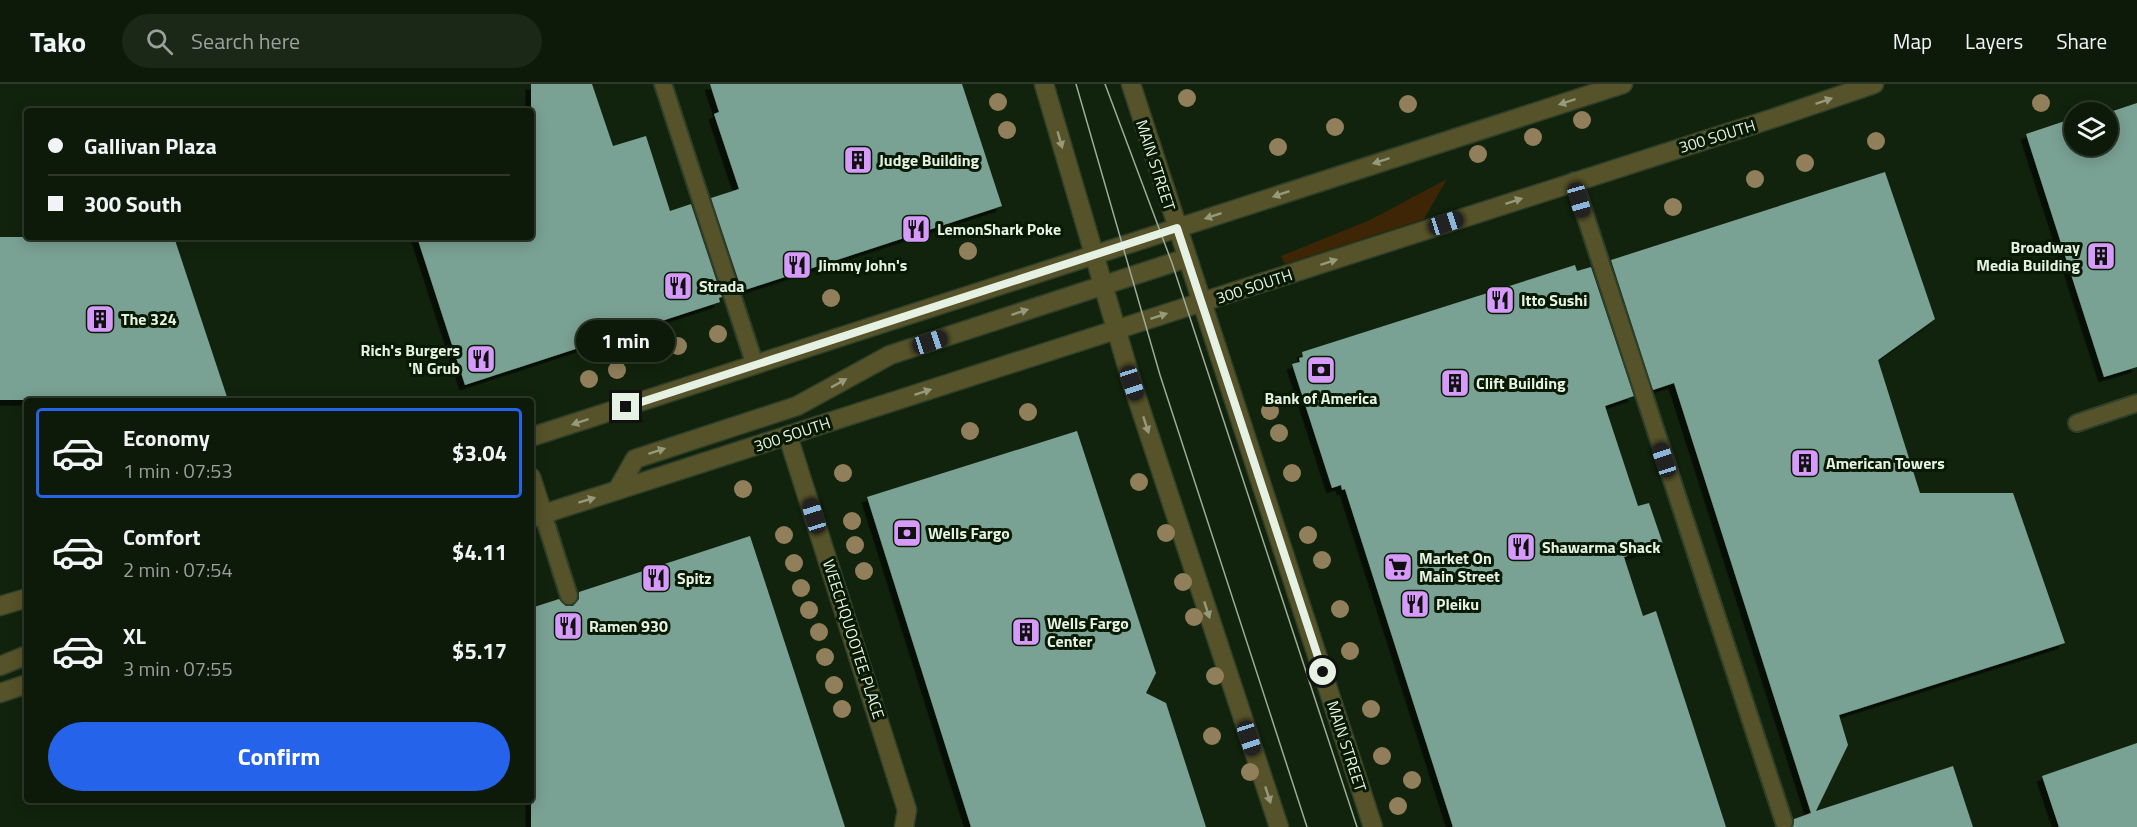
<!DOCTYPE html>
<html lang="en">
<head>
<meta charset="utf-8">
<style>
	:root { --surface:#0d1a09; --page:#1b2717; --text:#f1f3f6; --muted:#9aa19c; --line:#2d382a; --accent:#2563eb }
	body { margin:0; font-family:"Titillium Web",sans-serif; background:var(--page); color:var(--text); height:100vh; display:flex; flex-direction:column; font-size:22px; white-space:nowrap }
	* { box-sizing:border-box; margin:0 }
	p { font-size:20px; color:var(--muted) }
	.icon { flex:none; width:33px; height:33px; fill:none; stroke:currentColor; stroke-width:2; stroke-linecap:round; stroke-linejoin:round }
	.map { position:relative; flex:1; overflow:hidden }
	.sheet { position:absolute; left:24px; top:314px; width:510px; height:405px; display:flex; flex-direction:column; background:var(--surface); border-radius:6px; box-shadow:0 3px 15px #0003,0 0 0 2px var(--line) }
	.sheet>* { flex:none }
	.banner { position:absolute; left:24px; top:24px; width:510px; height:132px; border-radius:6px; box-shadow:0 3px 15px #0003,0 0 0 2px var(--line); display:grid; align-content:center; height:132px; padding:0 24px; background:var(--surface) }
	.controls { position:absolute; left:2064px; top:18px; display:grid; gap:12px }
	.controls a { display:grid; place-items:center; width:54px; height:54px; border-radius:50%; background:var(--surface); box-shadow:0 3px 15px #0003,0 0 0 2px var(--line); font-size:30px }
	.end { position:absolute; width:27px; height:27px; margin:-14px; border:8px solid #e5f1e2; background:#111; box-shadow:0 0 0 3px #111 }
	.from { border-radius:50% }
	.bubble { position:absolute; height:42px; border-radius:21px; background:var(--surface); box-shadow:0 3px 15px #0003,0 0 0 2px var(--line); font-size:20px; font-weight:700; line-height:42px; text-align:center }
	.car { position:absolute; width:18px; height:36px; margin:-18px -9px; border-radius:8px; box-shadow:0 0 4px 2px #0007; background:linear-gradient(#222 24%,#8ab4d8 0 40%,#222 0 76%,#8ab4d8 0 86%,#222 0) }
	.banner b { display:flex; align-items:center; gap:21px; height:57px; font-size:22px }
	.banner b+b { border-top:2px solid var(--line) }
	.banner i { width:15px; height:15px; background:var(--text) }
	ul { padding:10px 0 0; list-style:none }
	li { display:flex; align-items:center; gap:18px; height:90px; margin:0 12px 9px; padding:0 12px; border:3px solid transparent; border-radius:6px }
	li div { flex:1 }
	li b { display:block; font-size:22px }
	li em { font-style:normal; font-weight:700 }
	li.current { border-color:var(--accent) }
	li>.icon { width:54px; height:54px; stroke-width:1.5 }
	.button { display:flex; gap:12px; margin-top:auto; padding:12px 24px }
	.button a { flex:1; height:69px; border-radius:36px; background:var(--accent); color:#fff; font-size:24px; font-weight:700; line-height:69px; text-align:center }
	header { display:flex; align-items:center; gap:36px; box-sizing:border-box; height:84px; padding:0 30px; background:var(--surface); border-bottom:2px solid var(--line) }
	header strong { font-size:28px }
	nav { display:flex; gap:33px; margin-inline-start:auto; font-size:21px }
	.search { width:420px; height:54px; background:var(--page); display:flex; align-items:center; gap:15px; box-sizing:border-box; padding:0 21px; border-radius:33px; color:var(--muted); font-size:22px }
	.map>svg:first-child { display:block }
	.green { fill:#3d2506 }
	.building { fill:#79a194; filter:url(#shadow) }
	.lines { fill:none; stroke-linecap:round; stroke-linejoin:round }
	.service-casing { stroke:#2f402a; stroke-width:20 }
	.minor-casing { stroke:#2f402a; stroke-width:21 }
	.tertiary-casing { stroke:#2f402a; stroke-width:21 }
	.service { stroke:#565229; stroke-width:16 }
	.minor { stroke:#565229; stroke-width:18 }
	.tertiary { stroke:#565229; stroke-width:18 }
	.tram { stroke:#9dab99; stroke-width:1.5 }
	.tree { fill:#907f5a }
	.oneway { fill:#969a7c }
	.route { stroke:#e5f1e2; stroke-width:8 }
	.labels { text-anchor:middle; dominant-baseline:central; stroke-width:6; stroke-linejoin:round; paint-order:stroke }
	.street-label { font-size:16px; fill:#e5f1e2; stroke:#081904 }
	.poi-label { font-size:16px; font-weight:bold; fill:#e5f1e2; stroke:#081904; text-anchor:start }
</style>
</head>
<body>
<header>
<strong>Tako</strong>
<div class="search"><svg class="icon" aria-label="search" viewBox="0 0 24 24"><circle cx="10" cy="10" r="6"/><path d="M15 15l6 6"/></svg>Search here</div>
<nav><a>Map</a><a>Layers</a><a>Share</a></nav>
</header>
<div class="map">
<svg width="2137" height="743" viewBox="0 0 2137 743">
	<defs>
		<filter id="shadow"><feDropShadow dx="-5.5" dy="5.5" stdDeviation="0" flood-color="#0009"/></filter>
	</defs>
	<rect width="100%" height="100%" fill="#11230c"/>
	<path class="green" d="M1447,95l-23,40 -139,45 -4,-8 89,-36z"/>
	<path class="building" d="M531,0h61l21,62 33,-10 24,75 21,-7 31,93 -3,1 1,4 -255,83 -48,-148h114z
		M710,0h252l40,122 -260,85 -31,-93 28,-9 -25,-75 5,-2z
		M2137,19v264l-33,10 -78,-243 48,-16v28h34v-34h-17l18,-5 1,5z
		M1885,88l50,147 -57,41 42,133h93l52,150 -226,72 9,30 -32,66 137,-45 20,61h-180l1,-8 17,-6 -137,-430 -21,7 -42,-130z
		M0,153h174l54,163h-228z
		M1575,181l2,6 14,-4 43,129 -29,10 33,100 11,-3 14,41 -39,13 19,59 13,-5 70,216h-273l-108,-338 -3,1 -1,-5 -9,3 -40,-124 8,-2 -1,-4 4,-1 -1,-5z
		M1077,347l79,242 -10,20 20,10 40,124h-235l-104,-330z
		M750,452l95,291h-314v-219l28,-9 7,7h7l6,-7v-7z
		M2137,659v84h-78l-17,-51z"/>
	<g class="lines">
		<g class="service-casing">
			<path id="service" d="M663,0l92,281
				M1574,97l210,641
				M2077,339l60,-20
				M543,430l26,82"/>
		</g>
		<g class="minor-casing">
			<path id="minor" d="M1044,0l88,299 147,444
				M1131,0l242,743
				M788,352l119,374 -3,17"/>
		</g>
		<g class="tertiary-casing">
			<path id="tertiary" d="M531,353l1092,-353
				M531,393l12,37
				M618,405l17,-30 162,-53 93,-51 297,-97
				M531,434l1243,-400 100,-34
				M0,522l27,-8
				M0,582l27,-11
				M0,609l27,-9"/>
		</g>
		<use href="#service" class="service"/>
		<use href="#minor" class="minor"/>
		<use href="#tertiary" class="tertiary"/>
		<path class="tram" d="M1076,0l84,291 147,452
			M1105,0l67,179 185,564"/>
	</g>
	<g class="tree">
		<circle cx="1187" cy="14" r="9"/>
		<circle cx="998" cy="18" r="9"/>
		<circle cx="2041" cy="19" r="9"/>
		<circle cx="1408" cy="20" r="9"/>
		<circle cx="1582" cy="36" r="9"/>
		<circle cx="1335" cy="43" r="9"/>
		<circle cx="1007" cy="46" r="9"/>
		<circle cx="1533" cy="53" r="9"/>
		<circle cx="1876" cy="57" r="9"/>
		<circle cx="1278" cy="63" r="9"/>
		<circle cx="1478" cy="70" r="9"/>
		<circle cx="1805" cy="79" r="9"/>
		<circle cx="1755" cy="95" r="9"/>
		<circle cx="1673" cy="123" r="9"/>
		<circle cx="968" cy="167" r="9"/>
		<circle cx="831" cy="214" r="9"/>
		<circle cx="718" cy="250" r="9"/>
		<circle cx="678" cy="262" r="9"/>
		<circle cx="617" cy="286" r="9"/>
		<circle cx="589" cy="295" r="9"/>
		<circle cx="1270" cy="327" r="9"/>
		<circle cx="1028" cy="328" r="9"/>
		<circle cx="970" cy="347" r="9"/>
		<circle cx="1279" cy="349" r="9"/>
		<circle cx="843" cy="389" r="9"/>
		<circle cx="1292" cy="389" r="9"/>
		<circle cx="1139" cy="398" r="9"/>
		<circle cx="743" cy="405" r="9"/>
		<circle cx="852" cy="437" r="9"/>
		<circle cx="1166" cy="449" r="9"/>
		<circle cx="784" cy="451" r="9"/>
		<circle cx="1308" cy="451" r="9"/>
		<circle cx="855" cy="461" r="9"/>
		<circle cx="1322" cy="476" r="9"/>
		<circle cx="794" cy="479" r="9"/>
		<circle cx="864" cy="487" r="9"/>
		<circle cx="1183" cy="498" r="9"/>
		<circle cx="801" cy="504" r="9"/>
		<circle cx="1340" cy="525" r="9"/>
		<circle cx="809" cy="526" r="9"/>
		<circle cx="1194" cy="533" r="9"/>
		<circle cx="819" cy="548" r="9"/>
		<circle cx="1350" cy="567" r="9"/>
		<circle cx="825" cy="573" r="9"/>
		<circle cx="1215" cy="592" r="9"/>
		<circle cx="834" cy="601" r="9"/>
		<circle cx="842" cy="625" r="9"/>
		<circle cx="1371" cy="625" r="9"/>
		<circle cx="1212" cy="652" r="9"/>
		<circle cx="1382" cy="672" r="9"/>
		<circle cx="1250" cy="688" r="9"/>
		<circle cx="1412" cy="696" r="9"/>
		<circle cx="1398" cy="722" r="9"/>
	</g>
	<defs><path id="oneway-solid" d="M-6-.8H1V-3.2L6.5 0L1 3.2V.8H-6Z" transform="scale(1.5)"/></defs>
	<g class="oneway">
		<use href="#oneway-solid" transform="translate(1824 17) rotate(-19)"/>
		<use href="#oneway-solid" transform="translate(1567 18) rotate(162)"/>
		<use href="#oneway-solid" transform="translate(1060 56) rotate(74)"/>
		<use href="#oneway-solid" transform="translate(1381 77) rotate(162)"/>
		<use href="#oneway-solid" transform="translate(1281 110) rotate(161)"/>
		<use href="#oneway-solid" transform="translate(1514 117) rotate(-18)"/>
		<use href="#oneway-solid" transform="translate(1213 132) rotate(162)"/>
		<use href="#oneway-solid" transform="translate(1329 178) rotate(-18)"/>
		<use href="#oneway-solid" transform="translate(1020 228) rotate(-18)"/>
		<use href="#oneway-solid" transform="translate(1159 232) rotate(-18)"/>
		<use href="#oneway-solid" transform="translate(839 299) rotate(-29)"/>
		<use href="#oneway-solid" transform="translate(923 308) rotate(-18)"/>
		<use href="#oneway-solid" transform="translate(580 338) rotate(162)"/>
		<use href="#oneway-solid" transform="translate(1146 341) rotate(72)"/>
		<use href="#oneway-solid" transform="translate(657 367) rotate(-18)"/>
		<use href="#oneway-solid" transform="translate(587 416) rotate(-17)"/>
		<use href="#oneway-solid" transform="translate(1207 526) rotate(72)"/>
		<use href="#oneway-solid" transform="translate(1268 711) rotate(72)"/>
	</g>
	<g class="lines">
		<path class="route" d="M626,323l551,-179 146,444"/>
	</g>
	<defs>
		<g id="building-square" transform="scale(1.5)"><rect x="-9" y="-9" width="18" height="18" rx="4" fill="#d69bfa" stroke="#081904"/><path d="M-4-6H4V6H1V3H-1V6H-4ZM-2.5-4.3h1.7v1.8h-1.7ZM.8-4.3h1.7v1.8H.8ZM-2.5-1h1.7V.8h-1.7ZM.8-1h1.7V.8H.8Z" fill="#111"/></g>
		<g id="restaurant-square" transform="scale(1.5)"><rect x="-9" y="-9" width="18" height="18" rx="4" fill="#d69bfa" stroke="#081904"/><path d="M-5-6h1v4h1v-4h1v4h1v-4h1v5L-1.5 .5V6h-2V.5L-5-1ZM5-6V6H3V1.5H1.5Q1.5-4 5-6Z" fill="#111"/></g>
		<g id="bank-square" transform="scale(1.5)"><rect x="-9" y="-9" width="18" height="18" rx="4" fill="#d69bfa" stroke="#081904"/><path d="M-6-4H6V4H-6ZM0-2.3a2.3 2.3 0 1 0 0 4.6a2.3 2.3 0 1 0 0-4.6Z" fill="#111"/></g>
		<g id="supermarket-square" transform="scale(1.5)"><rect x="-9" y="-9" width="18" height="18" rx="4" fill="#d69bfa" stroke="#081904"/><path d="M-6-5.5h2.5l.6 2H6L4.5 2H-2.5L-4.4-4H-6ZM-1.5 3.2a1.3 1.3 0 1 0 .1 0ZM3 3.2a1.3 1.3 0 1 0 .1 0Z" fill="#111"/></g>
	</defs>
	<g fill-rule="evenodd">
		<use href="#building-square" x="858" y="76"/>
		<use href="#restaurant-square" x="916" y="145"/>
		<use href="#building-square" x="2101" y="172"/>
		<use href="#restaurant-square" x="797" y="181"/>
		<use href="#restaurant-square" x="678" y="202"/>
		<use href="#restaurant-square" x="1500" y="216"/>
		<use href="#building-square" x="100" y="235"/>
		<use href="#restaurant-square" x="481" y="275"/>
		<use href="#bank-square" x="1321" y="286"/>
		<use href="#building-square" x="1455" y="299"/>
		<use href="#building-square" x="1805" y="379"/>
		<use href="#bank-square" x="907" y="449"/>
		<use href="#restaurant-square" x="1521" y="463"/>
		<use href="#supermarket-square" x="1398" y="483"/>
		<use href="#restaurant-square" x="656" y="494"/>
		<use href="#restaurant-square" x="1415" y="520"/>
		<use href="#restaurant-square" x="568" y="542"/>
		<use href="#building-square" x="1026" y="548"/>
	</g>
	<g class="labels">
		<g class="street-label">
			<text transform="translate(1717 52) rotate(-17)">300 SOUTH</text>
			<text transform="translate(1156 81) rotate(72)">MAIN STREET</text>
			<text transform="translate(1254 202) rotate(-18)">300 SOUTH</text>
			<text transform="translate(792 350) rotate(-18)">300 SOUTH</text>
			<text transform="translate(854 555) rotate(72)">WEECHQUOOTEE PLACE</text>
			<text transform="translate(1347 662) rotate(72)">MAIN STREET</text>
		</g>
		<g class="poi-label">
			<text x="879" y="76">Judge Building</text>
			<text x="937" y="145">LemonShark Poke</text>
			<text x="2080" y="163" text-anchor="end">Broadway<tspan x="2080" dy="18">Media Building</tspan></text>
			<text x="818" y="181">Jimmy John's</text>
			<text x="699" y="202">Strada</text>
			<text x="1521" y="216">Itto Sushi</text>
			<text x="121" y="235">The 324</text>
			<text x="460" y="266" text-anchor="end">Rich's Burgers<tspan x="460" dy="18">'N Grub</tspan></text>
			<text x="1476" y="299">Clift Building</text>
			<text x="1321" y="314" text-anchor="middle">Bank of America</text>
			<text x="1826" y="379">American Towers</text>
			<text x="928" y="449">Wells Fargo</text>
			<text x="1542" y="463">Shawarma Shack</text>
			<text x="1419" y="474">Market On<tspan x="1419" dy="18">Main Street</tspan></text>
			<text x="677" y="494">Spitz</text>
			<text x="1436" y="520">Pleiku</text>
			<text x="1047" y="539">Wells Fargo<tspan x="1047" dy="18">Center</tspan></text>
			<text x="589" y="542">Ramen 930</text>
		</g>
	</g>
</svg>
<div class="controls">
<a><svg class="icon" aria-label="layers" viewBox="0 0 24 24"><path d="M12 4l9 5-9 5-9-5zM3 14l9 5 9-5"/></svg></a>
</div>
<i class="end from" style="left:1323px;top:588px"></i>
<i class="end" style="left:626px;top:323px"></i>
<div class="bubble" style="left:576px;top:236px;width:99px">1 min</div>
<i class="car" style="left:1579px;top:116px;rotate:164deg"></i>
<i class="car" style="left:1446px;top:139px;rotate:72deg"></i>
<i class="car" style="left:930px;top:258px;rotate:72deg"></i>
<i class="car" style="left:1132px;top:299px;rotate:162deg"></i>
<i class="car" style="left:1664px;top:376px;rotate:342deg"></i>
<i class="car" style="left:814px;top:432px;rotate:343deg"></i>
<i class="car" style="left:1249px;top:654px;rotate:162deg"></i>
<div class="banner">
<b><i class="from"></i>Gallivan Plaza</b>
<b><i></i>300 South</b>
</div>
<section class="sheet">
<ul>
<li class="current"><svg class="icon" aria-label="car" viewBox="0 0 24 24"><path d="M5 17H2v-5l4-1 3-4h7l3 4 3 1v5h-3M9 17h6M6 11h13"/><circle cx="7" cy="17" r="2"/><circle cx="17" cy="17" r="2"/></svg><div><b>Economy</b><p>1 min · 07:53</p></div><em>$3.04</em></li>
<li><svg class="icon" aria-label="car" viewBox="0 0 24 24"><path d="M5 17H2v-5l4-1 3-4h7l3 4 3 1v5h-3M9 17h6M6 11h13"/><circle cx="7" cy="17" r="2"/><circle cx="17" cy="17" r="2"/></svg><div><b>Comfort</b><p>2 min · 07:54</p></div><em>$4.11</em></li>
<li><svg class="icon" aria-label="car" viewBox="0 0 24 24"><path d="M5 17H2v-5l4-1 3-4h7l3 4 3 1v5h-3M9 17h6M6 11h13"/><circle cx="7" cy="17" r="2"/><circle cx="17" cy="17" r="2"/></svg><div><b>XL</b><p>3 min · 07:55</p></div><em>$5.17</em></li>
</ul>
<div class="button"><a>Confirm</a></div>
</section>
</div>
</body>
</html>
